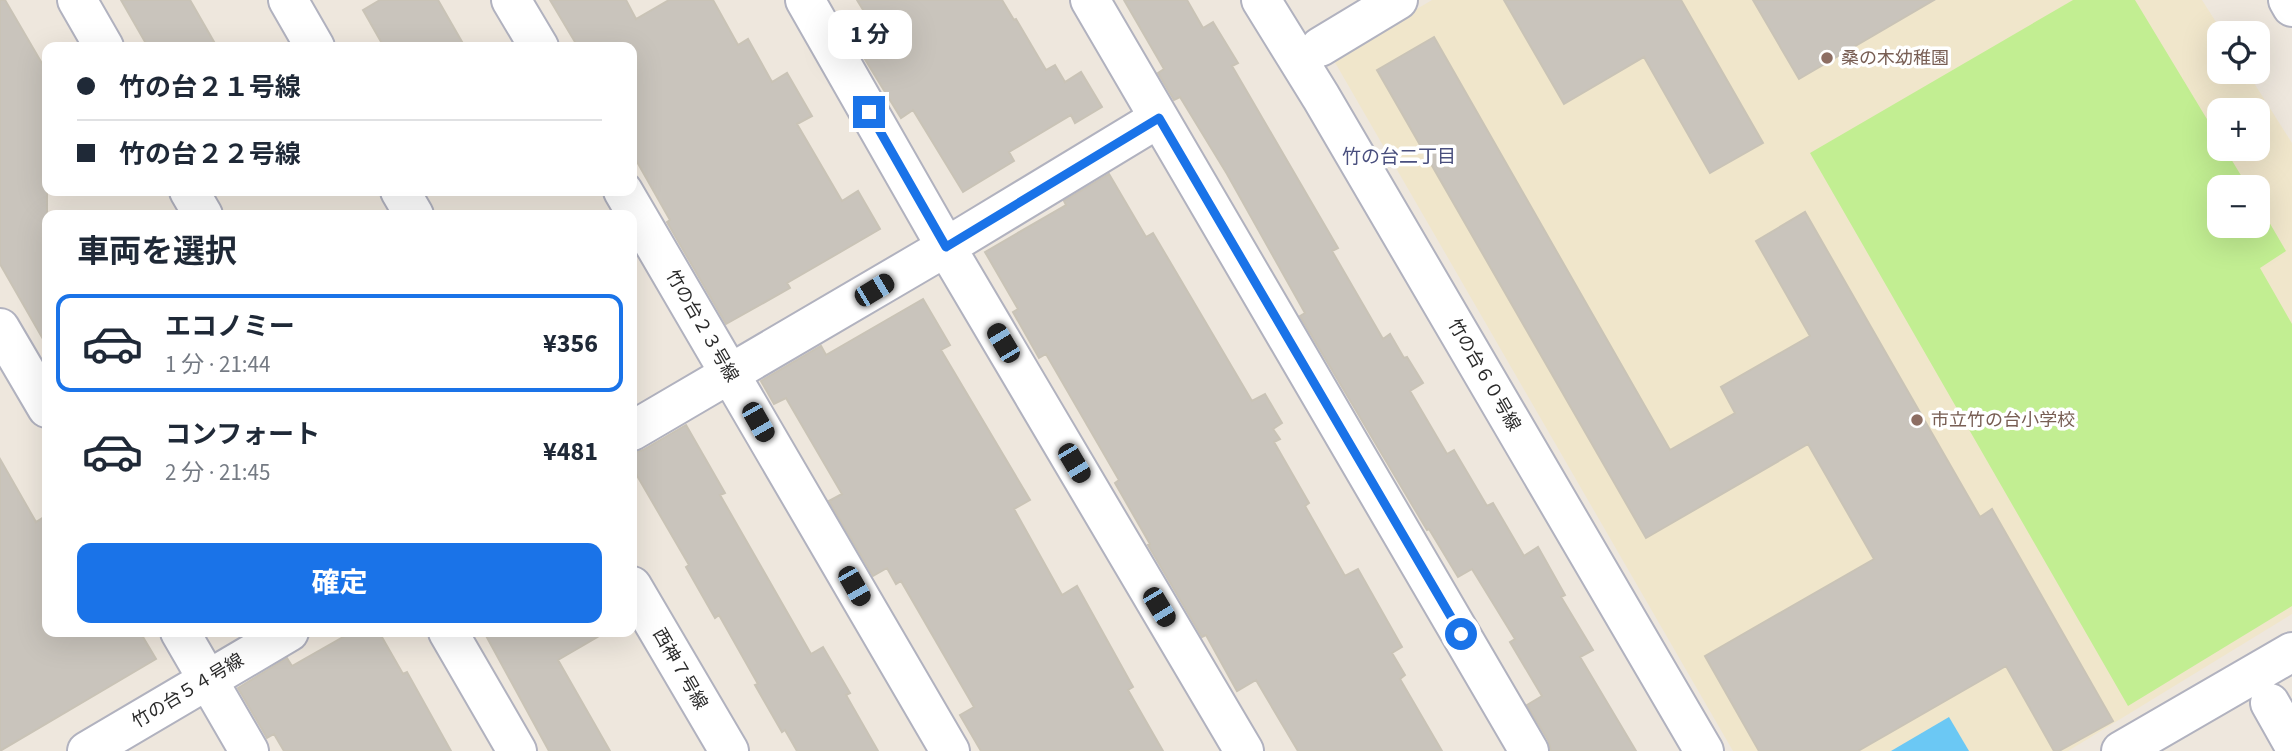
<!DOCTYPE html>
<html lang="ja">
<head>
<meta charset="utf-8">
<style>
	:root { --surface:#fff; --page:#f2f2f3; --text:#1f2937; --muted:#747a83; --line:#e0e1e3; --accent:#1a73e8 }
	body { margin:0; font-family:"Source Sans 3","Noto Sans JP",sans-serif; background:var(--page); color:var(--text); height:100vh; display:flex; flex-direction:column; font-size:26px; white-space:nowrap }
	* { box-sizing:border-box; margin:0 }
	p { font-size:23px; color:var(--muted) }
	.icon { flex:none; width:38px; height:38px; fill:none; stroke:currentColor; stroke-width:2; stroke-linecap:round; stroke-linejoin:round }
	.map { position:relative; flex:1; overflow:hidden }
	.drawer { position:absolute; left:42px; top:210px; width:595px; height:427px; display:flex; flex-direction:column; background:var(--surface); border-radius:14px; box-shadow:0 7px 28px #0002 }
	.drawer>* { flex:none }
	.hud { position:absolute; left:42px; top:42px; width:595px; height:154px; border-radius:14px; box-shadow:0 7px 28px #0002; display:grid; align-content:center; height:154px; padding:0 35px; background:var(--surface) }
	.buttons { position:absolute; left:2207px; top:21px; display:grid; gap:14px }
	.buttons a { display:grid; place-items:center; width:63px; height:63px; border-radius:14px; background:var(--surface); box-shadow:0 7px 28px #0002; font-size:35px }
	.end { position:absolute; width:32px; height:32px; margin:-16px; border:9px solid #1a73e8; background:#fff; box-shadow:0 0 0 4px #fff }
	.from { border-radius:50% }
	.bubble { position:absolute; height:49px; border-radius:14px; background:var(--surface); box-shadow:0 7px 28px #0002; font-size:23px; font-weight:700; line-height:49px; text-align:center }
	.car { position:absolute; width:21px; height:42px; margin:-21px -10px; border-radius:9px; box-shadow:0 0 5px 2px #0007; background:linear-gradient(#222 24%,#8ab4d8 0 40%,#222 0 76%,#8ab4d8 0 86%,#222 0) }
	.hud b { display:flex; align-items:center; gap:24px; height:66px; font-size:26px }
	.hud b+b { border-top:2px solid var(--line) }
	.hud i { width:18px; height:18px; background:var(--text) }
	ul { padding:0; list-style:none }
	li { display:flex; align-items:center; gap:21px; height:98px; margin:0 14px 10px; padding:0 21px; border:4px solid transparent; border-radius:14px }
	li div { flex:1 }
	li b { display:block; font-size:26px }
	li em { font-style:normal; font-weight:700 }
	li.current { border-color:var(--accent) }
	li>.icon { width:63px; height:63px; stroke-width:1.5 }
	h2 { padding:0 35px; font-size:32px; line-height:84px }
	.primary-button { display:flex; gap:14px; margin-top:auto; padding:14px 35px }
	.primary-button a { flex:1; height:80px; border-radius:14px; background:var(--accent); color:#fff; font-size:28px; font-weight:700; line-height:80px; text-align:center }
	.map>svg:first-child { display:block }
	.education { fill:#f0e6cb; fill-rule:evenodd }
	.pitch { fill:#c2ee92 }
	.water { fill:#6bc8f4 }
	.building { fill:#c9c4bc; stroke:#c9c3b6; stroke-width:2 }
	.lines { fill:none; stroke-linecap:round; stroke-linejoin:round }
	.minor-casing { stroke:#b1b2bf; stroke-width:42 }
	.minor { stroke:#fff; stroke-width:38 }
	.route { stroke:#1a73e8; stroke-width:9 }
	.education-dot { fill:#8d6e63; stroke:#fff; stroke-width:2.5 }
	.labels { text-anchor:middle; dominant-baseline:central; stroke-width:7; stroke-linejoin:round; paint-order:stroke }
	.education-label { font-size:18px; fill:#785e54; stroke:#fff; text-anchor:start }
	.street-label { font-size:18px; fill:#2b2b2b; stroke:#fff }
	.neighbourhood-label { font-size:19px; fill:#494f7e; stroke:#fff }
</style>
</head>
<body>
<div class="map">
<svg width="2292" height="751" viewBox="0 0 2292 751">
	<rect width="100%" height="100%" fill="#eee7dd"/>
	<path class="education" d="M1432,0h770l21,33h-4v39h28l45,71v471l-224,137h-335l-400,-692zM2219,110h39v39h-39zM2219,187h39v39h-39z"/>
	<path class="pitch" d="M2073,0h62l84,139v10h6l23,38h-29v39h39v-23l28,48 -26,17 32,56v282l-164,100 -318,-553z"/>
	<path class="water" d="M1949,717l20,34h-78z"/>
	<path class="building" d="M0,0h5l42,72v274l-47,-82z
		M121,0h69l27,47h-69z
		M380,0h58l27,47h-81l-21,-37z
		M550,0h76l10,19 33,-19h44l25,45 10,-6 24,43 15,-9 25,43 -15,8 45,77 16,-10 22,38 -93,54 3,5 -64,36 -59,-102 3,-2 -38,-67v-106h-54z
		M857,0h145l12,20 2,-1 30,51 9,-5 10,17 16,-10 21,35 -27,16 -4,-8 -62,37 5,9 -51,31 -50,-82 -12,8 -49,-80 21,-12z
		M1124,0h63l16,28 10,-6 25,41 -6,3 106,182 -6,3 51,88 7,-5 14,24 3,-1 16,26 -13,8 37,63 7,-4 33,56 6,-3 31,53 14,-9 27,48 -4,2 32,53 -13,7 56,94h-85l-3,-11 -21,-35 15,-9 -32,-54 5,-3 -43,-70 -14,8 -29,-48 -2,1 -127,-214 5,-3 -78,-139 -47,-77 -6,3 -16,-27 6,-4z
		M1504,0h177l82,143 -53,30 -66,-116 -80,47z
		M1753,0h181l-135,79z
		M1434,37l236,413 65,-37 -14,-26 89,-51 -54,-95 49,-29 175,305 12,-8 121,212 -54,30h-5l-48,-85 -148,85h-99l-54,-95 169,-97 -66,-115 -162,94 -269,-468z
		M1109,174l37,63 7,-4 99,168 13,-7 17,29 -9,6 7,10 -6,3 35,61 -4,3 40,70 13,-7 44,78 -10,6 13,22 -5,4 42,72h-144l-42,-71 -19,11 -31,-56 -4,2 -54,-92 2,-1 -35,-61 4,-3 -73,-126 -7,4 -26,-46 5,-3 -33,-57 81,-47 -2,-4z
		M923,299l27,46 -9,5 89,150 -16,9 48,86 15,-9 56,101 -5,3 35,61h-182l-21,-36 14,-8 -73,-126 -5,3 -9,-16 -14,8 -44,-75 13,-7 -56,-96 -12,6 -13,-23 60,-35 5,9z
		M686,425l39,68 -5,2 91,159 12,-7 27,46 -4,2 32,56h-81l-12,-21 -3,2 -27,-47 3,-1 -39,-69 -4,3 -29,-51 3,-2 -57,-98v-14l11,-3z
		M0,459l36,63 11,-7v117h93l16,27 -156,92z
		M352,632h27l24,42 4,-2 44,79h-167l-10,-17 -7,4 -29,-50 49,-30 5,8z
		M484,632h122l-48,28 52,91h-61z"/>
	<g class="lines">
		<g class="minor-casing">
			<path id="minor" d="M77,0l27,47
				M288,0l27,47
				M511,0l28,47
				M805,0l141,247 298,504
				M1090,0l439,751
				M1261,0l60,97 383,654
				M2288,0l4,7
				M1320,47l78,-47
				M189,191l14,24
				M400,191l14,24
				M623,191l327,560
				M0,328l47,80
				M632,431l314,-184 213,-129
				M632,586l97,165
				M180,632l69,119
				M448,632l69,119
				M2270,703l22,39
				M87,751l202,-119
				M2121,751l171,-99"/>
		</g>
		<use href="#minor" class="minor"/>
	</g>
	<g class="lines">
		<path class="route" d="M869,112l77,135 213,-129 302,516"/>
	</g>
	<g class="education-dot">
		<circle cx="1827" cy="58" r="7"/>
		<circle cx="1917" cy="420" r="7"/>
	</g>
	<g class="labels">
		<g class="education-label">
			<text x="1841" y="58">桑の木幼稚園</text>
			<text x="1931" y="420">市立竹の台小学校</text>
		</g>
		<g class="street-label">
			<text transform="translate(702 326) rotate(60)">竹の台２３号線</text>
			<text transform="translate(1484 375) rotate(60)">竹の台６０号線</text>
			<text transform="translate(680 669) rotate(60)">西神７号線</text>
			<text transform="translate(188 691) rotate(-31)">竹の台５４号線</text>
		</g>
		<g class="neighbourhood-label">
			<text x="1399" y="157">竹の台二丁目</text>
		</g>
	</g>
</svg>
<div class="buttons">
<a><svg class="icon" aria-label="locate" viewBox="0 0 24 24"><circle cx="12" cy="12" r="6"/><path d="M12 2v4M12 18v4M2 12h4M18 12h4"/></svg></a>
<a>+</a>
<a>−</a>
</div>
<i class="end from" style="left:1461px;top:634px"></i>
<i class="end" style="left:869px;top:112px"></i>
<div class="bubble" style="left:828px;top:10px;width:84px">1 分</div>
<i class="car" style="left:874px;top:290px;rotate:59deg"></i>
<i class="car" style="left:1003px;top:343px;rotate:329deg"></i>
<i class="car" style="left:758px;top:422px;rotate:150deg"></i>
<i class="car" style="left:1074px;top:463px;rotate:149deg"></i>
<i class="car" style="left:854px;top:586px;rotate:150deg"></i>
<i class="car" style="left:1159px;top:607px;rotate:149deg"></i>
<div class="hud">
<b><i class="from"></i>竹の台２１号線</b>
<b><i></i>竹の台２２号線</b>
</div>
<section class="drawer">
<h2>車両を選択</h2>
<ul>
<li class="current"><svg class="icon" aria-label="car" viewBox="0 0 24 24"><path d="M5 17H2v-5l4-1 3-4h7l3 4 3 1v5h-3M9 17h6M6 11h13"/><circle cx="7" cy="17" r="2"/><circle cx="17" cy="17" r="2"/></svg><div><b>エコノミー</b><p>1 分 · 21:44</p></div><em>¥356</em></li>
<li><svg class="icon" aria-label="car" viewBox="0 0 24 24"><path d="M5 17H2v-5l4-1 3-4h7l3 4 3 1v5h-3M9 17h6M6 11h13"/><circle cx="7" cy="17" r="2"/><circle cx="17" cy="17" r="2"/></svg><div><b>コンフォート</b><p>2 分 · 21:45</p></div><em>¥481</em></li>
</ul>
<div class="primary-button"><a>確定</a></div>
</section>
</div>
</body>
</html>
